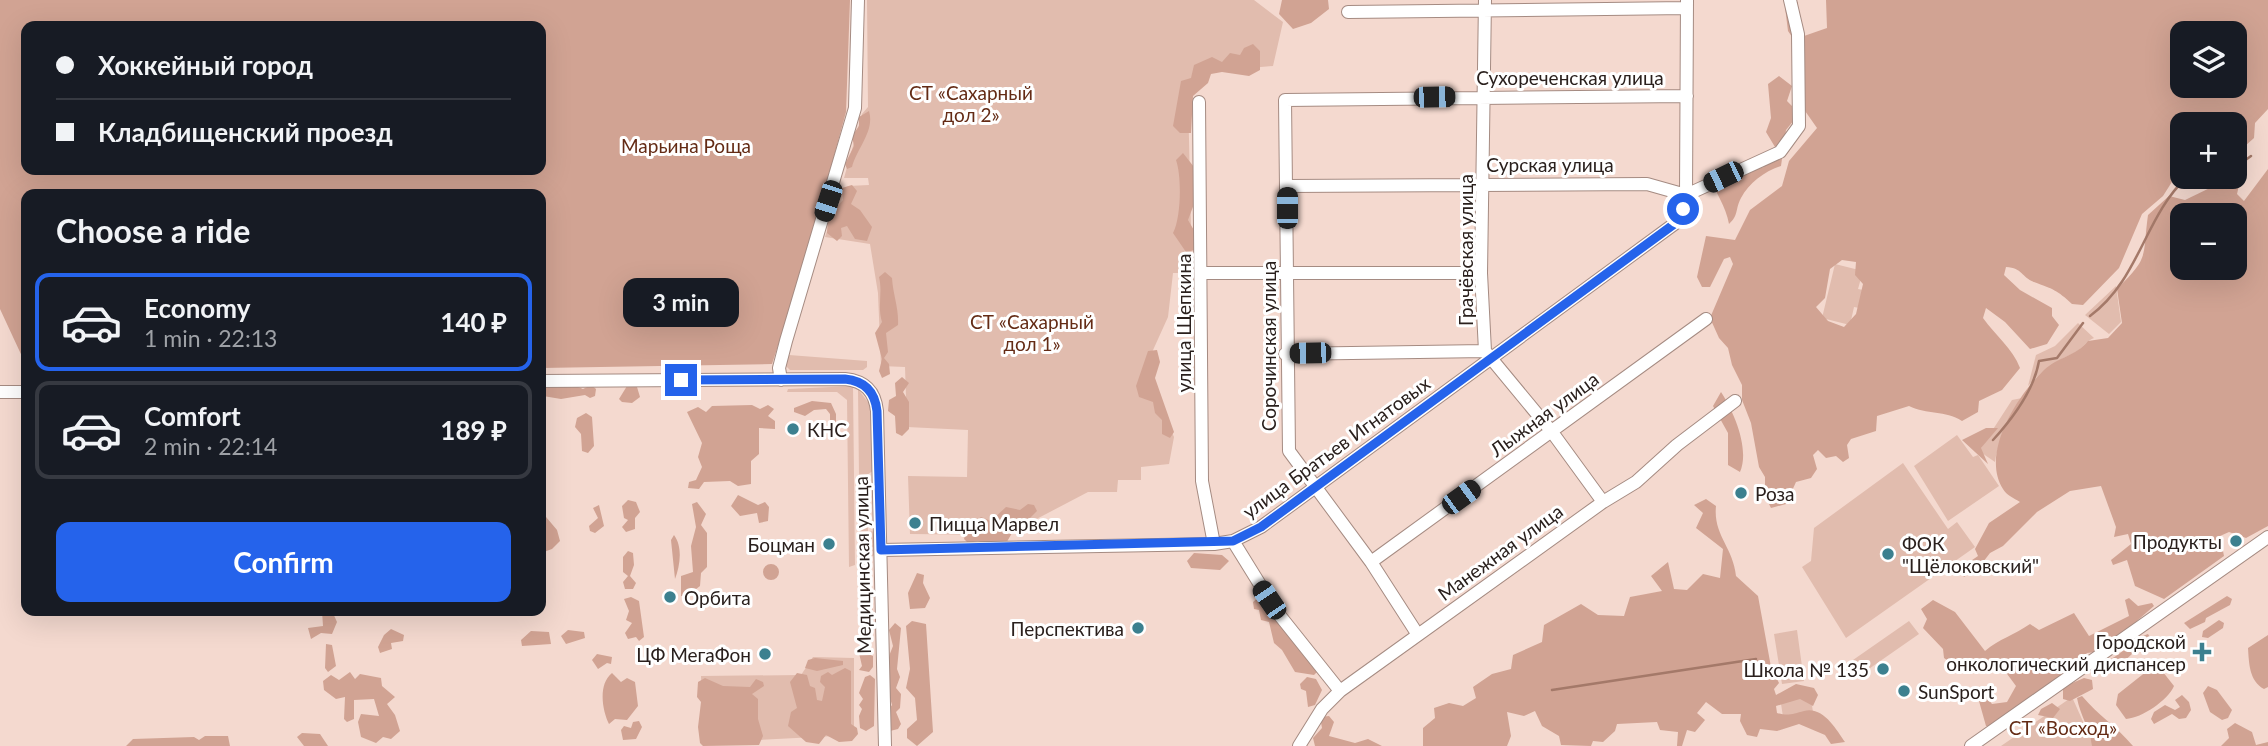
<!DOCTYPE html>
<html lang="en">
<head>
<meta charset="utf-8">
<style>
	:root { --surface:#171b24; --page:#20242c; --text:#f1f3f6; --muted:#9ea1a6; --line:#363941; --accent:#2563eb }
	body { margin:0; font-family:Lato,sans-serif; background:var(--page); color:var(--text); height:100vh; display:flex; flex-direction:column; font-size:26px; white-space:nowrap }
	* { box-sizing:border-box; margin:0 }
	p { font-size:23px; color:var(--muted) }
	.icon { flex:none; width:38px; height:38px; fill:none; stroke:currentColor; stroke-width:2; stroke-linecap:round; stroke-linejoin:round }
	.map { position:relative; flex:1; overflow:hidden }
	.drawer { position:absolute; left:21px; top:189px; width:525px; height:427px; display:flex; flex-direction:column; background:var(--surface); border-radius:14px; box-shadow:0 7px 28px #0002 }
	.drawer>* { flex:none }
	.banner { position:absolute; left:21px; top:21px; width:525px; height:154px; border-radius:14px; box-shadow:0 7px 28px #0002; display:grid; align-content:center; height:154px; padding:0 35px; background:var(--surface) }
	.tools { position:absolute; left:2170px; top:21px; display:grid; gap:14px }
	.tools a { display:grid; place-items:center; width:77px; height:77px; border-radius:14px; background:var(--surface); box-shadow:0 7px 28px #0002; font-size:35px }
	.end { position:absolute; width:32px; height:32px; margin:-16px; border:9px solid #2563eb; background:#fff; box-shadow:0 0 0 4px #fff }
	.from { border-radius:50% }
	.bubble { position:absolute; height:49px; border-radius:14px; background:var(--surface); box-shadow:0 7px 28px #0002; font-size:23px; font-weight:700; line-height:49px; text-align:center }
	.car { position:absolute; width:21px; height:42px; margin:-21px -10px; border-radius:9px; box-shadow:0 0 5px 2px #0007; background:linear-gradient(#222 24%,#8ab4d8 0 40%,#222 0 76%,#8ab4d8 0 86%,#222 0) }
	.banner b { display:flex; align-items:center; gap:24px; height:66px; font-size:26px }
	.banner b+b { border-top:2px solid var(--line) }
	.banner i { width:18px; height:18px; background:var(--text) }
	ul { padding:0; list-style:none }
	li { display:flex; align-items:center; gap:21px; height:98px; margin:0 14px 10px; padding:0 21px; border:4px solid var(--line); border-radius:14px }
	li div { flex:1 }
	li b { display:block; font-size:26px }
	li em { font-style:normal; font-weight:700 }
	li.active { border-color:var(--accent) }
	li>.icon { width:63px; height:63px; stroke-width:1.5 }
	h2 { padding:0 35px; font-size:32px; line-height:84px }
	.cta { display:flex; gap:14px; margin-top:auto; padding:14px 35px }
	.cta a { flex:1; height:80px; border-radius:14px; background:var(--accent); color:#fff; font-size:28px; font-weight:700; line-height:80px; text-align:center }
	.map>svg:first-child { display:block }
	.green { fill:#e1bcae }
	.forest { fill:#d1a393; fill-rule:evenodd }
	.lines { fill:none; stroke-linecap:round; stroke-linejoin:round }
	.stream { stroke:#a47969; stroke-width:2.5 }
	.minor-casing { stroke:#a58b82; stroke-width:14 }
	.minor { stroke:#fff; stroke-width:12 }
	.route { stroke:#2563eb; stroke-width:9 }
	.poi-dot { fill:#3c808f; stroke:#fff; stroke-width:2.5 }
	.labels { text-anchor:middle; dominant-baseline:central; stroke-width:6; stroke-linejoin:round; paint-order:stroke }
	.street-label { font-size:19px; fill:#2a201d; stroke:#fff }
	.park-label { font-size:19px; fill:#642b15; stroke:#fff }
	.poi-label { font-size:19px; fill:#2a201d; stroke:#fff; text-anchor:start }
</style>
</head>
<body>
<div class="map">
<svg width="2268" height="746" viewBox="0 0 2268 746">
	<rect width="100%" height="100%" fill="#f4d9cf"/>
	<path class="green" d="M867,0h387l29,22 -10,44 -69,6 -16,23 4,178h-19l-5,44 -24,53 30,67 -5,27 -28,3v13h-23l-1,12h-29l-82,43 -96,-1 -2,-58 59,1 1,-47 -61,-3 -2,-60 -24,-1 -3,-73 -8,-49 -45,-7 15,-45 8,-6 21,-1 -1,-7h-24l18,-64 6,-7z
		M1835,264l28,7 -5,18 11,2 -4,18 -11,-2 -4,18 -28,-7z
		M2116,286l5,36 -12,12 -24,-19z
		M2078,323l16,15c-8,3 -10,9 -17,13 -25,13 -29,15 -49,35l8,-31 19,-9z
		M789,355l78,6v6l-4,3h-73l-5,-5z
		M853,386l2,179 -6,2 -2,-167 -10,-8h-50l1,-3z
		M858,389l13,17 3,64 -7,5 1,56 9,1 -1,22 -16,9z
		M2027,397c-13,25 -28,38 -32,65l-16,-11 33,-51z
		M1957,435l16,22 5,-2 21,31 -51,35 -34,-55z
		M1903,463l45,66 9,-7 18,25 -129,91 -44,-71 9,-6 3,-33z
		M1909,621l10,13 -56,39 -10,-13z
		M1797,630l7,51 -22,3 -8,-50z
		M813,657l41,1v77l-151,8 -2,-67 100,-1z
		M1810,693l3,19 -30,5 -3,-20z
		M2072,697l22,49h-93z"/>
	<path class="forest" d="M0,0h850l-4,112 -42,154 -32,98 -231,4v-174h-515v171l-26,-56zM26,26h515v144h-515z
		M1282,0h46l1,9 -18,14 -18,6 -14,-15z
		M1789,0l9,2 -1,25 7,9 23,-8 -1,-28h442v109l-13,14 -1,15 -19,17v-31h-53v42l-19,30 -21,18 -23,54 -36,37 -11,-1c-15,-14 -19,-15 -38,-22 -13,-5 -11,-14 -28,-15l-2,8 16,15 32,18v8l7,9 -12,19 -17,5 -25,-27 -19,-14 -3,10c12,17 30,31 37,50l-18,22 -23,11 -1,11 -16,9c-17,-11 -35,-6 -53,-15l-32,10 -1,15 -25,8 -4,6 2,13 -6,4 -7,-6 -10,2 -8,-8 -5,5 4,14 -6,9 -15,4 -10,22 -15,4 -6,-12v-19l-6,-10 -8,-44 -9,-23v-15l-10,-20 -4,-17 -9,-10 -9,-20 23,-54 -3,-7 -6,2 -14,28h-8l-5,-10 9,-41 29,4 15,-30 32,-24 7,-25 28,-33 -14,-20 -2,-58 -13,-19 -3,-24zM2182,33h53v53h-53zM1842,260l14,2 -1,13 8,9 -7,30 -12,13 -16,-6 -12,-14 9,-9 5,-29z
		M1253,44l7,7v19l-11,6 -27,-4 -11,2 -3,9 -15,13 -2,37h-11l-7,-7 8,-45 10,-3 3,-13 18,-8 10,5 8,-9 10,2 4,-7z
		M1779,76l13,10 -5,15 6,6 1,13 -8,10 -5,36c-16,5 -32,17 -40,32 -6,11 -2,17 -12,26 -3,-18 -14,-31 -19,-49l8,-4 16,6 30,-10 3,-15 8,-5 -9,-15 5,-14 -3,-34z
		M869,111c6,20 -12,37 -17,56l-5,2 -2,-5 9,-18 -2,-10 7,-10v-9z
		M1183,153l11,14v37l-6,16 7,12v18l-9,2 -13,-19c8,-15 9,-56 3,-73z
		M2268,169v357l-22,12 -17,-6 -9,4 4,20 -60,43 -29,-13 -8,-26 -14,5 -2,-5 20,-16 -3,-10 -14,3 2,-10 -15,-41 -31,5 -33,21 -34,34 -13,7 -10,13 -16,11 -5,-8 19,-13 -3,-7 14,-26 31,-21c-6,-4 -14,-7 -17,-13 -23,-36 15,-94 41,-119 14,-13 32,-14 44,-29l20,-3 14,-15 -5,-34c33,-33 25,-30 31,-74l21,-19 16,4 31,-15 -19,4 -12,-12h48v2l8,-2 -4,17 7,7zM2235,215v53h-53v-53z
		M852,185l5,6 -6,13 9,6 12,17 -5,14 -12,-2 -8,-13 -6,2 1,8 -5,5 -10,-8 1,-16 15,-17 -1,-12z
		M885,272l7,6c1,17 7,30 6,47l-12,8 2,19 -4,6 5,6 1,10 -8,4 -3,-7 3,-12 -7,-26 7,-11c-5,-16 1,-29 -3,-45z
		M1157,350l3,12 -5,16 19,54 -4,6 -8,-4v-14l-7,-7 -2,-11 -14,-5 -3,-11 12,-35z
		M902,377l7,6 -6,9 6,10v27l-7,7 -6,-3 -1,-17 -7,-5 1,-11 7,-4 -1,-13z
		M591,385l5,4 -1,7 -5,2 -5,-3 -24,4 -18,-3 -1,-8 34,-2 7,3z
		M627,386l10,1 3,10 -8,6 -10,-1 -3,-3z
		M1721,392c13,20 29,57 19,80l-12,-7v-32l-15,-27z
		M812,401l19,2 5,11v9l-6,1v-10l-4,-5 -12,1 -9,6 -11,-4v-4z
		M752,405l8,4 8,-4 6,4 -6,7 7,5v8l-16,-1v26l-8,7v23l-13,2 -8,-5 -26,1 -5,7 -11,-1 1,-6 7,-2 6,-13 -4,-10 4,-14 -15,-31 11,-5 8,5 6,-6z
		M586,413l6,4 2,29 -6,7 -6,-2 -1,-17 -6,-7 2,-9z
		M1986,428h12l-17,20 7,16 -26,-24z
		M738,495l20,10 7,-3 4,5 -1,14 -9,2 -2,-10 -17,3 -9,-10z
		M1706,499l10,7c-3,29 17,41 20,70l22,20 13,71 8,16 -5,6 2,6 20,-11 18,4 4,7 -5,11 -13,-7 -24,7 1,7c11,3 16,1 27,-2 19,-5 32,18 41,31l-14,2 -6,-9 -26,-11 -22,7 -17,-2 -3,8 -10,-2 -7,-14 1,-7h-19l-16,-12 -9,11 8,7 -10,12 -8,-2 -5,16h-5l1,-14 -18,-2 -3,-8 -40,2 -2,7 -12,11 -10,-1 -2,5 -30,-1 -2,-9 -17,-10 -7,-15 -11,5 -17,-4 4,24 -4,10h-84v-18l12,-10 -1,-10 15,-5 14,3 13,-8 -3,-11 19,-13 19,-5 2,-14 29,-13 2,-17 37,-21 17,11 26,1 6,-19 32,-6 -11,-15 17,-14 6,27 13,1 16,-16 17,4 3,-29 -27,-21 7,-15 -9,-8z
		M628,500l8,2 4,10 -5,6v11l-9,3 -4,-5 6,-7 -4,-2 -2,-12z
		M697,502l9,12 -5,11 6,8v34l-6,6 -1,13 -13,10h-6v-20l12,-4 -2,-26 5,-19 -4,-23z
		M1028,504l6,1 3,6 -8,8 2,8 -8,6h-11l-7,12h-17l-10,-4 -10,2 -4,-4 3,-10 14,-12 10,4 15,-14 14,3z
		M599,505l5,21 -9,7 -5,-2 -1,-5 9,-8 -5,-10z
		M541,511l16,19 3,11 -8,8 -11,4z
		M674,535c9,12 6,31 1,44l-4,-39z
		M628,551l5,2 1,12 -4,11 6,7 -3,6h-8l-2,-7 5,-6 -5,-4v-15z
		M1194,553l28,2 7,6 -9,9 -29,-2 -4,-7z
		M763 572a8 8 0 1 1 16 0a8 8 0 1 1-16 0Z
		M867,569l5,5 -3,8 3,5 1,35 -7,6 -4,-33 4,-13 -3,-11z
		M917,573l7,2 -1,8 7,15 -5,10 -15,1 -2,-16z
		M1260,596l58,75 -4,4 -19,-3 -13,-22 -8,-7 -5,-21 -8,-2 -2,-10 -5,-1 -1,-7z
		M2227,596l5,3 -2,6 -24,13 -1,4 -15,7 -6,-6z
		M631,597l8,4 5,36 -5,4 -3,-4 -8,2 -3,-6 7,-10 -6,-3 3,-9 -5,-12z
		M2129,598l9,8 14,-3 2,3 -39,34 -9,1 -10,11 -9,1 -11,12 -85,62 -5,-1 -9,-32 4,-4 11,14 15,-2 9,-16 -20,-27 -14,10 -19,2 -19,-13 -1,-9 -20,-21 4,-9 -6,-10 12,-9 22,12 30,39c14,-12 29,-16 45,-27l9,6 35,-17 15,23 40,-20 -4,-16z
		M322,611h10l5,11 -5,12 -11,-1 -10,6 -3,-11 15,-2z
		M2219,620l5,3 -1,5 -15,10 -6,-1 1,-6z
		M912,621l14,3 7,108 -16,14 -10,-8v-9l10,-9 -2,-22 -9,-10 4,-19 -4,-43z
		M895,623l6,5 -4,41 3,8 -4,11 5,6 -1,14 -4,4 5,12 -3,5 -8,2 -3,-19 5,-7c-6,-19 -8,-40 1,-59l-4,-16z
		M391,629l13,6 -1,6 -12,2 1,6 -12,4 -2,-6 6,-12z
		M568,630l16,2 1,6 -19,6 -5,-8z
		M531,631l18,1 2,12 -29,2 -1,-6z
		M2148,634l2,3 -33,31 -18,6 -1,-12c20,0 32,-22 50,-28z
		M2268,635v52l-4,2c-15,-8 -15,-26 -16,-41z
		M326,644l6,1 4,21 -8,6 -3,-4z
		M863,652l10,4v11l-4,5 -10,-2 3,-4 -3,-13z
		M597,654l15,3 -1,7 -4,-1 -9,6 -6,-9z
		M815,658l28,3v4l-26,6 -12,-3 3,-8z
		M2159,667l15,19c-6,14 -32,32 -48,33l-10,-14 2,-11 29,-23z
		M845,668l6,3v53l6,4 1,6 -6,7 -13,1 -13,-7 -7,9 -13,-2 -18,-16 3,-14 6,-4 -7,-26 7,-9 10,2 3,11 5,2 2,12 5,1 3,-14 -5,-5 1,-6 7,-4 4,3z
		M350,672l5,7 5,-5 21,4 1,8 13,11 -8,7 8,11 5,16 -9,8 -8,-2 -7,6 -15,-6 -3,-15 3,-8 18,2 -5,-17 -20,1v19l-7,3 -3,-3 1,-22 -9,2 -12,-9 -1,-9 8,-6 8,5z
		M612,673l9,9 6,-4 8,4 3,24 -11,14 -12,-1 -6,5c-7,-14 -11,-40 3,-51z
		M870,675l5,4 -1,47 -8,5 -6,-3 -1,-12 3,-7 -3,-4 4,-6 -4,-6 6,-16z
		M1307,677l9,2 6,11 -7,15 -7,2 -2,-16 -5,-2 -1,-5z
		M705,678l18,8 27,1 6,-8 7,3 1,4 -12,8 6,5v20l5,17 -4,9 -56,1 -3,-3 -2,-16 3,-25 -4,-5 1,-15z
		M2084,678l8,2 1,9 -23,12 -7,-2v-12z
		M2208,686l9,4 15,20 -4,8 -6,2 -12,-8 -7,-19z
		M2182,695l7,7 2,8 -5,8 -7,1 -7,-5 -18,10 -3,-5 3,-7 11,-7 10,5 5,-3 -5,-7z
		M2082,696c16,19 35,31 51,50h-41c-2,-17 -12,-31 -15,-48z
		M2052,703l8,6 -7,9 -15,-3 3,-6z
		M1329,716l5,6 -5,14 26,7 13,-4 14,7h-67l-2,-8 9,-10 -2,-11z
		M639,721l3,6 -6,12 -13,1 -2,-10 3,-4 7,2 2,-6z
		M2235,723l17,9 4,13 12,-3v4h-47l8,-8 -2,-9z
		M302,733l18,1 8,12h-24l-7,-9z
		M205,736h23l2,10h-104l7,-7 61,-2 5,3z"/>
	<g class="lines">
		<path class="stream" d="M2235,163l5,1 11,-8
			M2090,316c50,-37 54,-99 97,-139
			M1993,440c19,-21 41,-49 46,-79l18,-3 26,-35
			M1552,690l204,-31"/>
		<g class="minor-casing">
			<path id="minor" d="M1485,0l-4,273 4,78 67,81 51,70
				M1348,12l339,-4
				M1199,102l3,379 12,63
				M1287,186l360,-2 39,11
				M1686,195l94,-43 19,-26 -1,-92 -8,-34
				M1202,273h279
				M1285,354l200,-3
				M781,380l-2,-12 7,-27 69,-233 3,-108
				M541,381l304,-2c20,2 30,13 32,32l8,335
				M0,392h26
				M1233,541l44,71 63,79
				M881,550l333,-6 19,-3 28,-14 416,-305 9,-27 1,-195
				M1371,562l335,-243
				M1418,635l-47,-73 -82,-111 -4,-351 402,-4
				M1299,746l23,-37 18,-18 263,-189 33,-20 41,-37 58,-44
				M1971,746l297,-209"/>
		</g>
		<use href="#minor" class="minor"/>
	</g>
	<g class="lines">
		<path class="route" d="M681,380l164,-1c20,2 30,13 32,32l4,139 352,-9 28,-14 416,-305 6,-13"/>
	</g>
	<g class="poi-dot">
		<circle cx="793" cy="429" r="7"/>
		<circle cx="1741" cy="493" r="7"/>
		<circle cx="915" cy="523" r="7"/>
		<circle cx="2236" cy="541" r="7"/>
		<circle cx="829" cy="544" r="7"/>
		<circle cx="1888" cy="554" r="7"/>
		<circle cx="670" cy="597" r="7"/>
		<circle cx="1138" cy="628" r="7"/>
		<path d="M2198.5 641.5h7v7h7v7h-7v7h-7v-7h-7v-7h7z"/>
		<circle cx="765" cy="654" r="7"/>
		<circle cx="1883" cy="669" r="7"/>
		<circle cx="1904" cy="691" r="7"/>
	</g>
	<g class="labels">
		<g class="street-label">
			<text x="1570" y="77">Сухореченская улица</text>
			<text x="1550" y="164">Сурская улица</text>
			<text transform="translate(1465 250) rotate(-90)">Грачёвская улица</text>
			<text transform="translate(1183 323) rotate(-90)">улица Щепкина</text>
			<text transform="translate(1268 346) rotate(-90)">Сорочинская улица</text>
			<text transform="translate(1544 414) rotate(-36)">Лыжная улица</text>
			<text transform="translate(1336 447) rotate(-36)">улица Братьев Игнатовых</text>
			<text transform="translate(1500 552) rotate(-36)">Манежная улица</text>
			<text transform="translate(862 565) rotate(-91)">Медицинская улица</text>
		</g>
		<g class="park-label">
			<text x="971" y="92">СТ «Сахарный<tspan x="971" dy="22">дол 2»</tspan></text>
			<text x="686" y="145">Марьина Роща</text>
			<text x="1032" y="321">СТ «Сахарный<tspan x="1032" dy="22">дол 1»</tspan></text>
			<text x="2063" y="727">СТ «Восход»</text>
		</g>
		<g class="poi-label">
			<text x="807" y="429">КНС</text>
			<text x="1755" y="493">Роза</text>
			<text x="929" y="523">Пицца Марвел</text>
			<text x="2222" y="541" text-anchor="end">Продукты</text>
			<text x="1902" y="543">ФОК<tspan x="1902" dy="22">"Щёлоковский"</tspan></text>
			<text x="815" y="544" text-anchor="end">Боцман</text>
			<text x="684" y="597">Орбита</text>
			<text x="1124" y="628" text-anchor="end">Перспектива</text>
			<text x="2186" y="641" text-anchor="end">Городской<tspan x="2186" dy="22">онкологический диспансер</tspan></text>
			<text x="751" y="654" text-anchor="end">ЦФ МегаФон</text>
			<text x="1869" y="669" text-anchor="end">Школа № 135</text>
			<text x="1918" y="691">SunSport</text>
		</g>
	</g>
</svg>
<div class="tools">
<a><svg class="icon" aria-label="layers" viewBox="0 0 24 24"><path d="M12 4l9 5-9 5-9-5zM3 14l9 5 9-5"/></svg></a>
<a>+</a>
<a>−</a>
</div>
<i class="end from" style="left:1683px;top:209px"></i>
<i class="end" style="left:681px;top:380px"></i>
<div class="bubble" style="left:623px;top:278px;width:116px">3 min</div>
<i class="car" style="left:1434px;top:97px;rotate:89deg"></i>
<i class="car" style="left:1723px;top:177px;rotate:244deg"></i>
<i class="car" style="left:828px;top:201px;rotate:198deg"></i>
<i class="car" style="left:1287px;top:208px;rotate:0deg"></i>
<i class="car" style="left:1310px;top:353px;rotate:269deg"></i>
<i class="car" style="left:1461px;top:497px;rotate:54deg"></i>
<i class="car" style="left:1269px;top:600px;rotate:326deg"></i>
<div class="banner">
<b><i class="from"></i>Хоккейный город</b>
<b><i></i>Кладбищенский проезд</b>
</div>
<section class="drawer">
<h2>Choose a ride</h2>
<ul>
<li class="active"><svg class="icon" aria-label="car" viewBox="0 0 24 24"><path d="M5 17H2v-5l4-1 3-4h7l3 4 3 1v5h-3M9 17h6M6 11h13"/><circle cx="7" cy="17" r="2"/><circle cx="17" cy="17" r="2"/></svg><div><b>Economy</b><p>1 min · 22:13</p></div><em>140 ₽</em></li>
<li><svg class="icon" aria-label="car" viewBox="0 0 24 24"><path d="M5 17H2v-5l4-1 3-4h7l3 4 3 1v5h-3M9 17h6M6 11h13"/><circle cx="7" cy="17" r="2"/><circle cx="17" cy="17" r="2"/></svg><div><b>Comfort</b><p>2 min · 22:14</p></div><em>189 ₽</em></li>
</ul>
<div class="cta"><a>Confirm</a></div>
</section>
</div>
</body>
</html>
